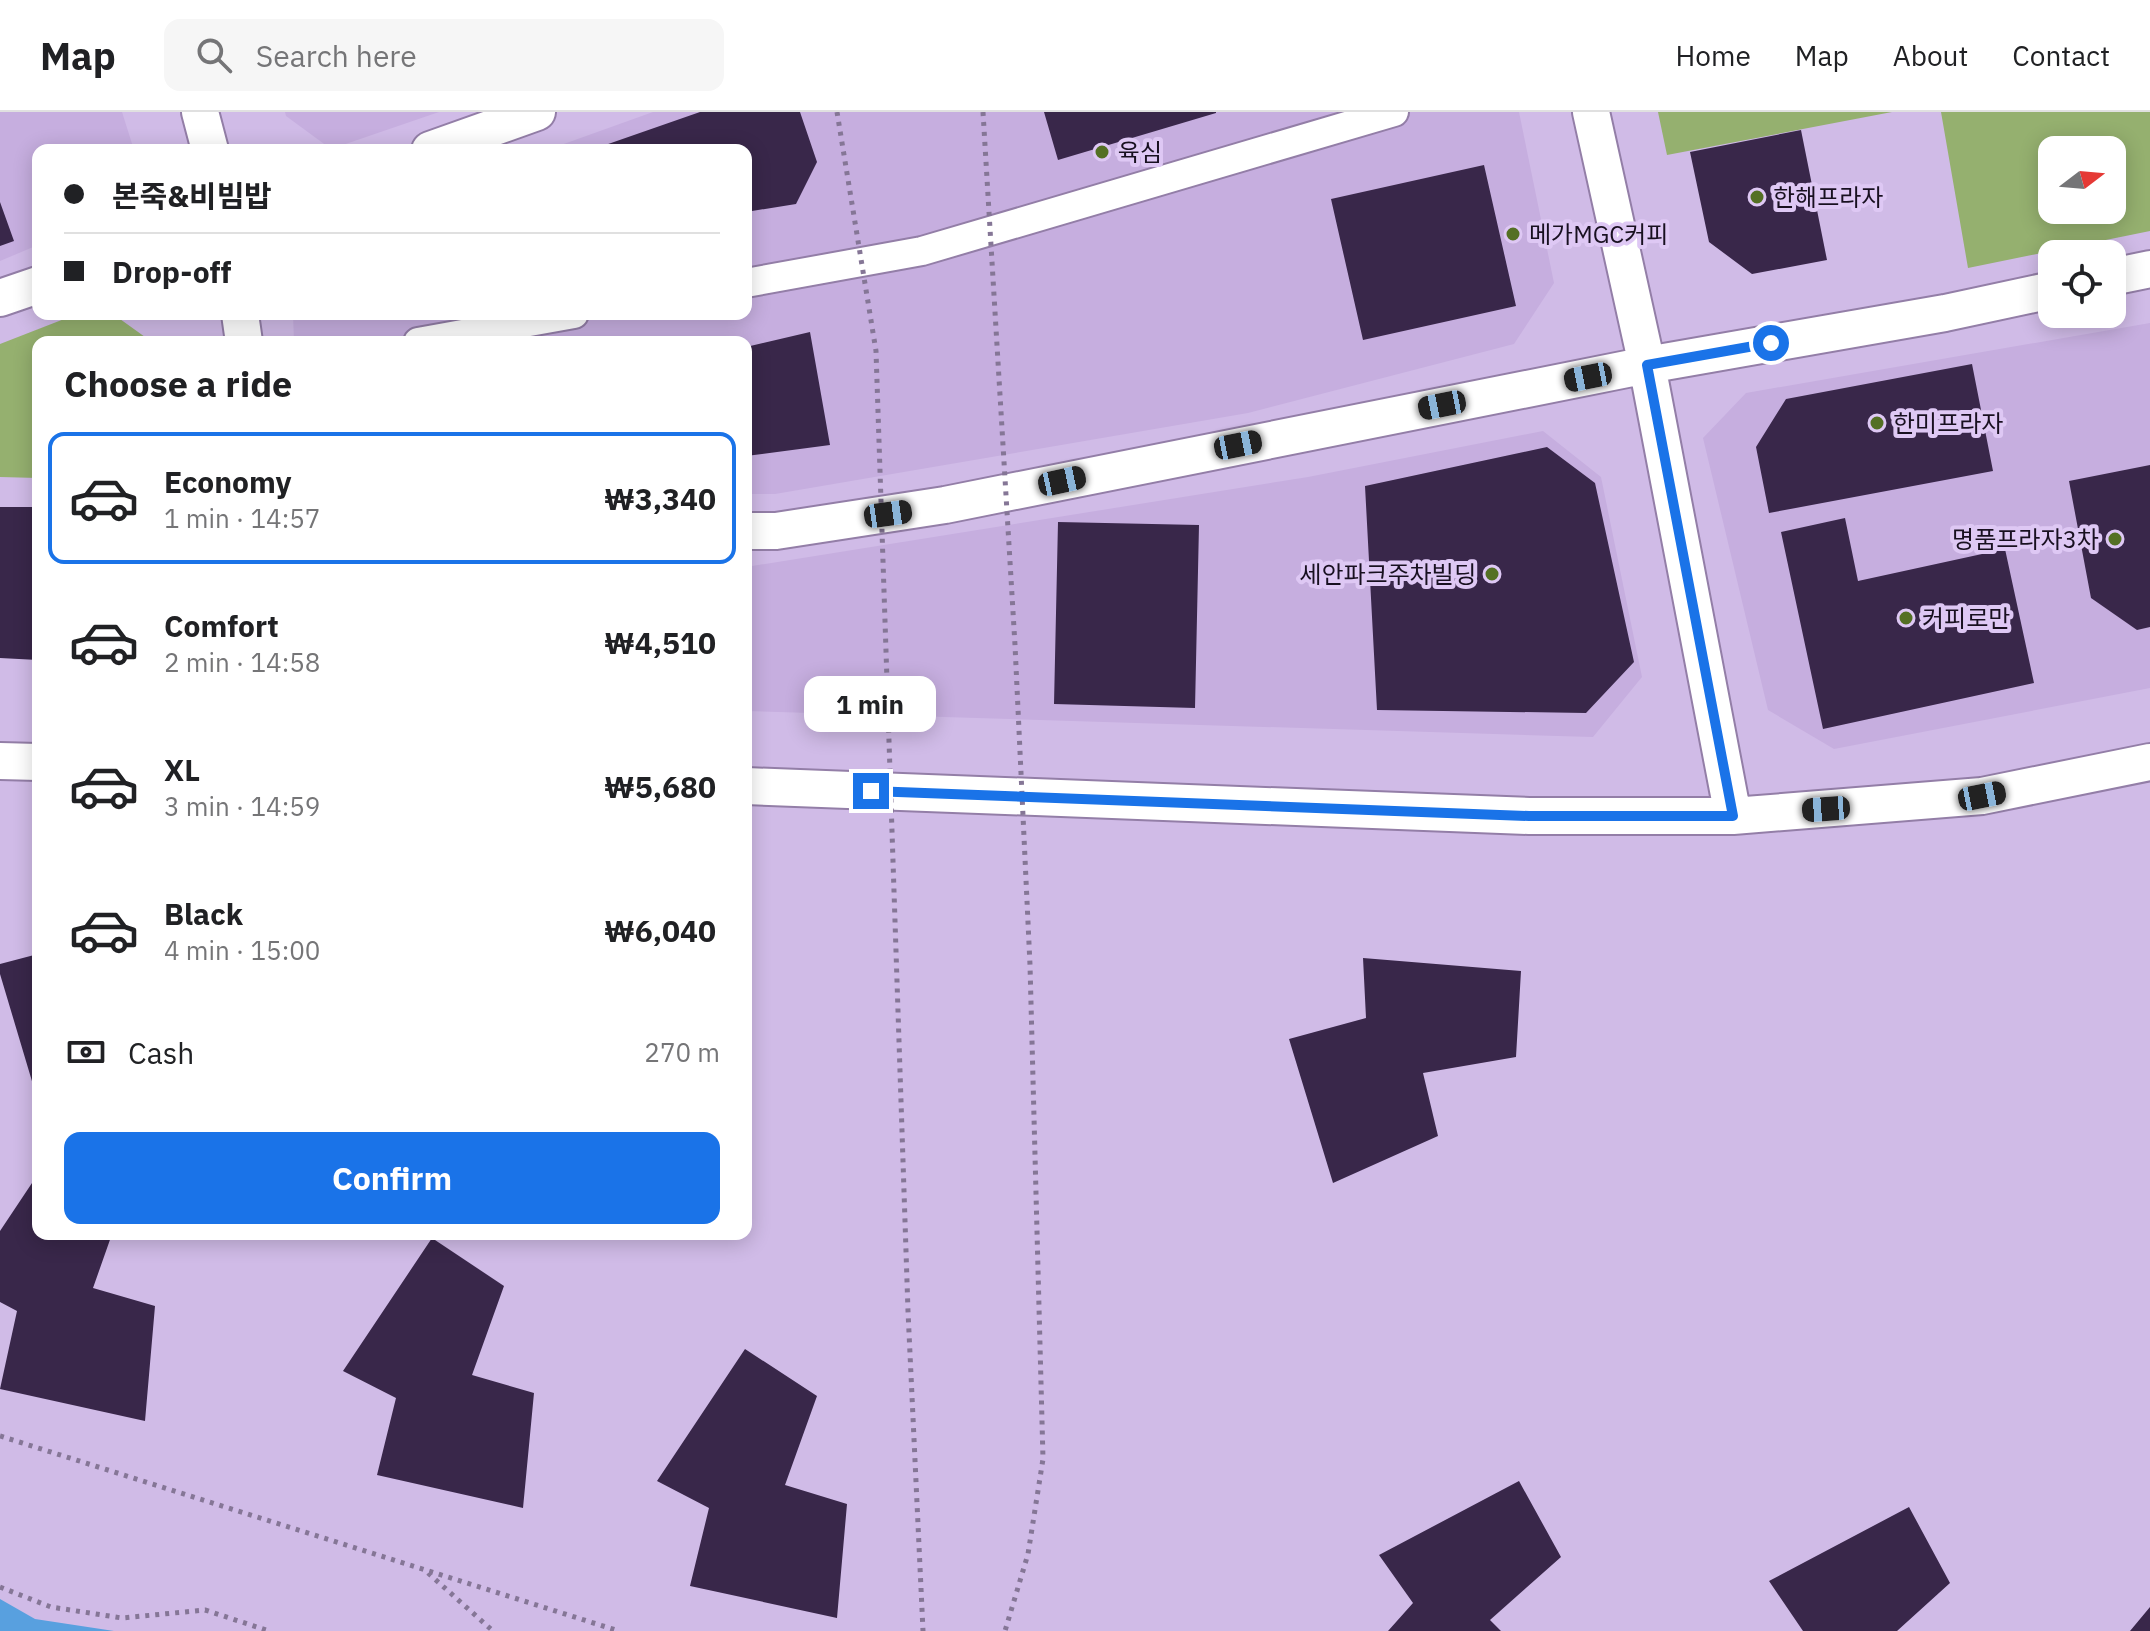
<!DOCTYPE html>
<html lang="en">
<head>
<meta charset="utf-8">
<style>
	:root { --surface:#fff; --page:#f6f6f6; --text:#202124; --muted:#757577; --line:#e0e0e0; --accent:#1a73e8 }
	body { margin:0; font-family:"IBM Plex Sans","Noto Sans KR",sans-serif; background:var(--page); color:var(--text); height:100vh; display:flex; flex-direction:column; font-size:30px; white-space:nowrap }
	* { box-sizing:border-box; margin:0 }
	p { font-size:26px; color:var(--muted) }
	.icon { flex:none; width:44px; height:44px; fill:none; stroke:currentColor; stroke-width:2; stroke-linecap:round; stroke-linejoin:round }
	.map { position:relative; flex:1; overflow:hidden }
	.drawer { position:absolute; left:32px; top:224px; width:720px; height:904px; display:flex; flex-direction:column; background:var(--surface); border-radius:16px; box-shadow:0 4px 20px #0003 }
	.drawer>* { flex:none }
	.guide { position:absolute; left:32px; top:32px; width:720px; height:176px; border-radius:16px; box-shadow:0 4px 20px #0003; display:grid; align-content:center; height:176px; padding:0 32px; background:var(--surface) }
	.needle { width:52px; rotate:74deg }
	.controls { position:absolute; left:2038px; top:24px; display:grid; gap:16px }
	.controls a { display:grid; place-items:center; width:88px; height:88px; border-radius:16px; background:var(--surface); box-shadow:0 4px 20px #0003; font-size:40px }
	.end { position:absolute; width:36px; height:36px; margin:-18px; border:10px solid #1a73e8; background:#fff; box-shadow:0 0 0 4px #fff }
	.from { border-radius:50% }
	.bubble { position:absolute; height:56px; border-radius:16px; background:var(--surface); box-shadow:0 4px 20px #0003; font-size:26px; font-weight:700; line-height:56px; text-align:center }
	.car { position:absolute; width:24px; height:48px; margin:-24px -12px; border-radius:10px; box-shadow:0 0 6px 2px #0007; background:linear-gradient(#222 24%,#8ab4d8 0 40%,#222 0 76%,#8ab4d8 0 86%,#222 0) }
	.guide b { display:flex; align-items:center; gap:28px; height:76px; font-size:30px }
	.guide b+b { border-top:2px solid var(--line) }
	.guide i { width:20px; height:20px; background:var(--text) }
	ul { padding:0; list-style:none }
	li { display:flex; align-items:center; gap:24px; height:132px; margin:0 16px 12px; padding:0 16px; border:4px solid transparent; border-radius:16px }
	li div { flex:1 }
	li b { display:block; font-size:30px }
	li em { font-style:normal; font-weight:700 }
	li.current { border-color:var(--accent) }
	li>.icon { width:72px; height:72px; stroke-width:1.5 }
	h2 { padding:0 32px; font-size:36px; line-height:96px }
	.pay { display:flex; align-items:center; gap:20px; height:88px; padding:0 32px; font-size:30px }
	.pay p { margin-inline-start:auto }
	.action { display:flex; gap:16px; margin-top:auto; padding:16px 32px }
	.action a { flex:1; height:92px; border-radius:16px; background:var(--accent); color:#fff; font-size:32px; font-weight:700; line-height:92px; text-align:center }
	header { display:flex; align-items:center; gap:48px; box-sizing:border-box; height:112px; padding:0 40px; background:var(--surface); border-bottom:2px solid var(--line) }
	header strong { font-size:38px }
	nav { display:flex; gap:44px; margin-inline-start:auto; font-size:28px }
	.search { width:560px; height:72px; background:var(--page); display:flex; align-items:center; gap:20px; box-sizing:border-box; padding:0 28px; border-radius:16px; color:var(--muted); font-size:30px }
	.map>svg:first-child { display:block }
	.built { fill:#c6aedf }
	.green { fill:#95b06f; fill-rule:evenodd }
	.water { fill:#58a0df }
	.building { fill:#39274a }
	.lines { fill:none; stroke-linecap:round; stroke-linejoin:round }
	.pedestrian-casing { stroke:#937ea7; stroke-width:32 }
	.minor-casing { stroke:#937ea7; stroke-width:40 }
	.path { stroke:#857696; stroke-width:5; stroke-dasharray:4 6; stroke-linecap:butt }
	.pedestrian { stroke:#fff; stroke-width:28 }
	.minor { stroke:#fff; stroke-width:36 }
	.path-bridge { stroke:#857696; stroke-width:5; stroke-dasharray:4 6; stroke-linecap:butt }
	.route { stroke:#1a73e8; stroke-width:10 }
	.poi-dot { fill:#547024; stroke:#dec8f4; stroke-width:3 }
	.labels { text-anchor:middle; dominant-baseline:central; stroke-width:8; stroke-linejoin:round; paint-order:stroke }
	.poi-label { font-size:24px; fill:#181020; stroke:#dec8f4; text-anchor:start }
</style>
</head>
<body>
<header>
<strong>Map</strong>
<div class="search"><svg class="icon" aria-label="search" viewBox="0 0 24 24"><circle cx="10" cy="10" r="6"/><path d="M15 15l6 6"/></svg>Search here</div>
<nav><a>Home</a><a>Map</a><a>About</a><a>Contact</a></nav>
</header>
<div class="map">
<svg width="2150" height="1519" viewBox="0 0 2150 1519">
	<rect width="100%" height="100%" fill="#d0bbe7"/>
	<path class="built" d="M0,0h122l12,38h-96v95l-38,16z
		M285,0h154l-108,37 -45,-33z
		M653,0h866l35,171 -40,61 -266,69 -473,81h-29v-152h-452l-1,-28h453v-164h-199z
		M2150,211v365l-316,61 -66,-39 -65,-272 43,-45z
		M1543,319l58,46 41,200 -49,60 -847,-26v-144l562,-90z"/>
	<path class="green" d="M1658,0h234l-225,43z
		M1941,0h209v119l-182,37zM2112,38v60h-60v-60z
		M77,202h36l39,28h-114v136l-38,-1v-133z"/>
	<path class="water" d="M0,1487l35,20 79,12h-114z"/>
	<path class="building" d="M700,0h100l17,50 -21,42 -50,8v-62h-155z
		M1044,0h172v1l-158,47z
		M1801,18l26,130 -75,14 -43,-32 -19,-90z
		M1484,53l32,141 -153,34 -32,-141z
		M0,90l14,39 -14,5z
		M810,220l20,113 -84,11v-109z
		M1972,252l21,107 -224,42 -13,-66 30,-48z
		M1547,335l48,36 39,179 -48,51 -209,-3 -12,-224z
		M2150,353v162l-13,3 -46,-32 -22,-117z
		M0,395h38v153l-38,-2z
		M1845,406l13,63 147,-32 29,134 -211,46 -42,-197z
		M1058,410l141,3 -4,183 -141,-4z
		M38,842v144h-1l-37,-124v-10z
		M1363,846l158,13 -5,86 -93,16 15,63 -105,47 -44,-144 77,-21z
		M38,1062v60h74l-19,54 62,18 -10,115 -145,-32 17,-78 -17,-9v-71z
		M432,1126l72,48 -32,89 62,18 -11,115 -146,-33 19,-77 -53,-27z
		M745,1237l72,47 -32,89 62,19 -10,114 -147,-32 19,-78 -52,-27z
		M1519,1369l42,76 -71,63 11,11h-113l25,-28 -34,-48z
		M1909,1395l41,76 -53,48h-94l-34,-50z
		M2150,1495v24h-20z"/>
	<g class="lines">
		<g class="pedestrian-casing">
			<path id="pedestrian" d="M746,171l176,-32 472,-139
				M418,230l156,-28"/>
		</g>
		<g class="minor-casing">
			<path id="minor" d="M200,0l10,38
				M1591,0l56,253 86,451
				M430,38l107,-38
				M2112,165l38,-8
				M0,186l38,-13
				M240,202l4,28
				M746,419h30l169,-26 702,-140 298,-52 107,-23
				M0,649l38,1
				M746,674l783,30h204l249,-20 168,-34"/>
		</g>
		<path class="path" d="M0,1324l619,195
			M428,1461l65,58
			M0,1475l51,20 71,11 83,-8 64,21"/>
		<use href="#pedestrian" class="pedestrian"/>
		<use href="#minor" class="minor"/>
		<path class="path-bridge" d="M837,0l39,239 32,960 15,320
			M983,0l32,533 15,320 13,494 -15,95 -23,77"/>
	</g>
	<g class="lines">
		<path class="route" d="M871,679l658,25h204l-86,-451 124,-22"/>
	</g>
	<g class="poi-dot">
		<circle cx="1102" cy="40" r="8"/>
		<circle cx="1757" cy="85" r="8"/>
		<circle cx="1513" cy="122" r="8"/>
		<circle cx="1877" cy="311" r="8"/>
		<circle cx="2115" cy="427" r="8"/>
		<circle cx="1492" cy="462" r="8"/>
		<circle cx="1906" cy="506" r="8"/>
	</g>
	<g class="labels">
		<g class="poi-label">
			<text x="1118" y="40">육심</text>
			<text x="1773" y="85">한해프라자</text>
			<text x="1529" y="122">메가MGC커피</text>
			<text x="1893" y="311">한미프라자</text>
			<text x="2099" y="427" text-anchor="end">명품프라자3차</text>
			<text x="1476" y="462" text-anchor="end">세안파크주차빌딩</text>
			<text x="1922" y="506">커피로만</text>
		</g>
	</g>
</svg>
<div class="controls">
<a><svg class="needle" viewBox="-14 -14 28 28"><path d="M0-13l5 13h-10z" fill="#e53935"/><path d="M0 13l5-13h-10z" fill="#757577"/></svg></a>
<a><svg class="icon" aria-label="locate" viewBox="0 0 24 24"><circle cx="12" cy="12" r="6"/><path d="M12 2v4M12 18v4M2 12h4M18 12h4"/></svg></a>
</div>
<i class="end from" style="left:1771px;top:231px"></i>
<i class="end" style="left:871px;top:679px"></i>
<div class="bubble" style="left:804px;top:564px;width:132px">1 min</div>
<i class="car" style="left:1588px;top:265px;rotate:259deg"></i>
<i class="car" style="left:1442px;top:293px;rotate:259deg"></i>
<i class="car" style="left:1238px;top:333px;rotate:79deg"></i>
<i class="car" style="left:1062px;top:369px;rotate:78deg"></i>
<i class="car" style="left:888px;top:402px;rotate:82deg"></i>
<i class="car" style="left:1982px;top:684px;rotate:79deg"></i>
<i class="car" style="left:1826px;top:697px;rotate:266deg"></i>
<div class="guide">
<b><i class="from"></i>본죽&amp;비빔밥</b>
<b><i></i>Drop-off</b>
</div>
<section class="drawer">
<h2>Choose a ride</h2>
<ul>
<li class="current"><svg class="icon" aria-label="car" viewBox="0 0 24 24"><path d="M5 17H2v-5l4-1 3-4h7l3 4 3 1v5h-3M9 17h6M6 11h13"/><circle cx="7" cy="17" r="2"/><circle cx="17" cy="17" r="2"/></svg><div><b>Economy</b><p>1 min · 14:57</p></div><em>₩3,340</em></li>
<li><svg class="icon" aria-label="car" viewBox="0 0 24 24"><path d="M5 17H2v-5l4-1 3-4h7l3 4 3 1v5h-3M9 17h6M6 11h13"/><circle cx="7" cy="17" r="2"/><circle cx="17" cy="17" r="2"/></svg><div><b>Comfort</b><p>2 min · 14:58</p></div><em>₩4,510</em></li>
<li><svg class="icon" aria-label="car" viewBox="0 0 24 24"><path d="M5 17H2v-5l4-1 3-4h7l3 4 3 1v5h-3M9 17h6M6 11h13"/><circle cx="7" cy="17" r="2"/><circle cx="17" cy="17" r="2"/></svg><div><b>XL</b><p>3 min · 14:59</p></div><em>₩5,680</em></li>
<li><svg class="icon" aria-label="car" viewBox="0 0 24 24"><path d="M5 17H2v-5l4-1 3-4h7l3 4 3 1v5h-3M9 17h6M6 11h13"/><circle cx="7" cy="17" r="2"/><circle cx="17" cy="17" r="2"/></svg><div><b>Black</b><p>4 min · 15:00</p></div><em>₩6,040</em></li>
</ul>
<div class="pay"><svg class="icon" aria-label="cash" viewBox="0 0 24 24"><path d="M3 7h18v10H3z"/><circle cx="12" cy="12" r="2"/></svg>Cash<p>270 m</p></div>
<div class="action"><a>Confirm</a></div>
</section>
</div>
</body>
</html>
